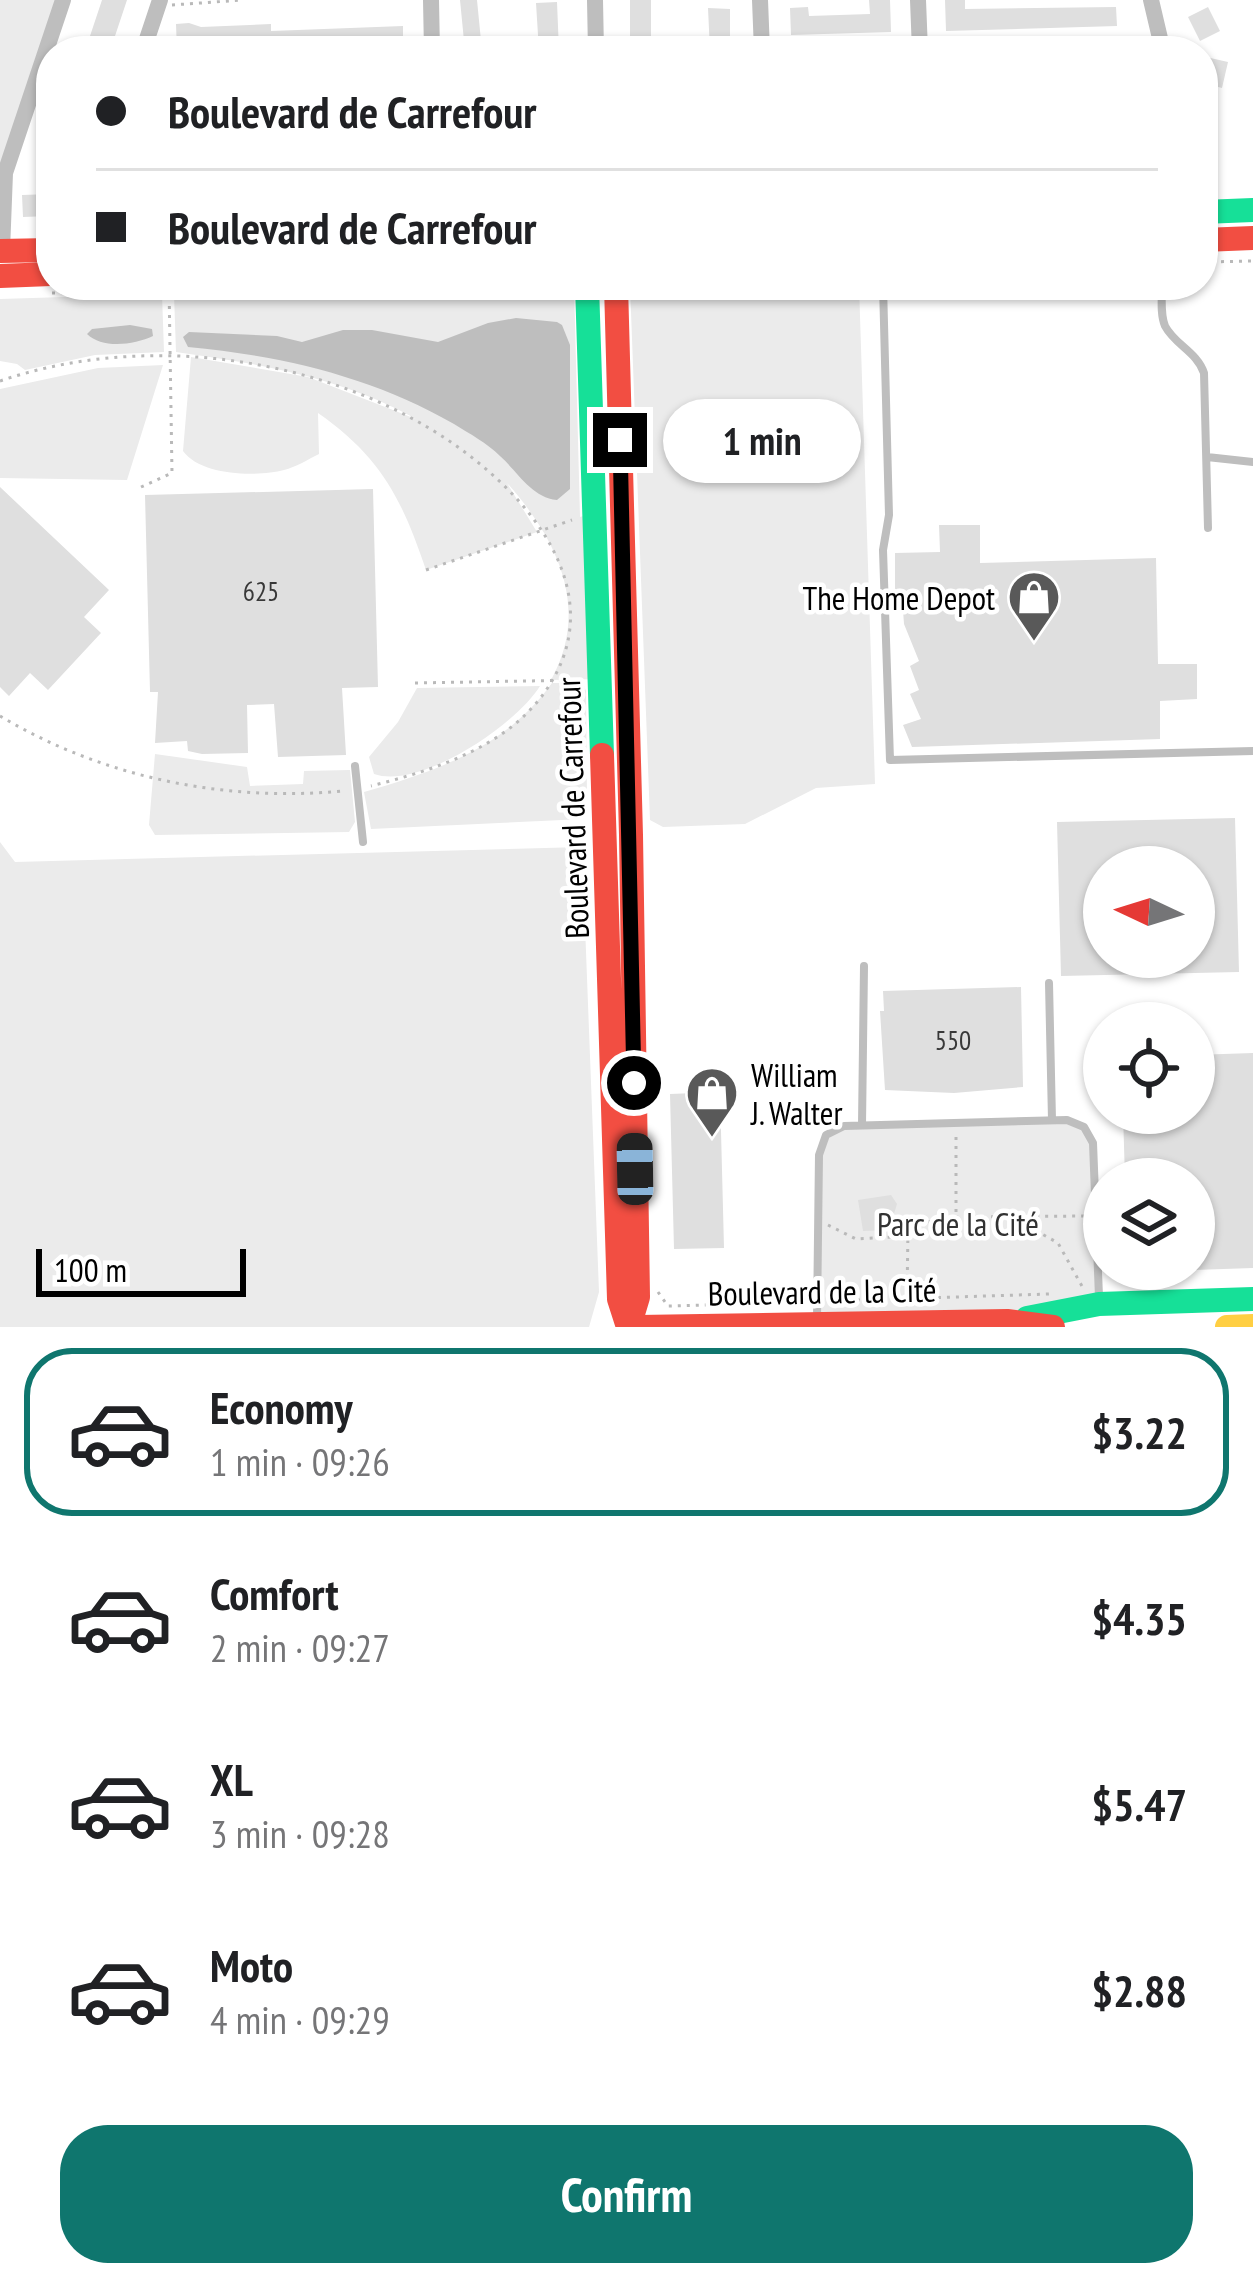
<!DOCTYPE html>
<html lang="en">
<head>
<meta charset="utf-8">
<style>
	:root { --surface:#fff; --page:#f6f6f6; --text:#202124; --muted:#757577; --line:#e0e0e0; --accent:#0f766e }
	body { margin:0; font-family:"PT Sans Narrow",sans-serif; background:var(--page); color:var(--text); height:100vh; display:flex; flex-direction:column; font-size:45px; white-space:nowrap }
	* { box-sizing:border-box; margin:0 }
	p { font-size:39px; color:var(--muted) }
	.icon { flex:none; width:66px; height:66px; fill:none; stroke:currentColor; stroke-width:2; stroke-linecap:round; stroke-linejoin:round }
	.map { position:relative; height:1327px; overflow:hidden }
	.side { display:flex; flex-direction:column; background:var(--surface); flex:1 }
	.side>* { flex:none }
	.banner { position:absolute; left:36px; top:36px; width:1182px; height:264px; border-radius:48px; box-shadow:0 3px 9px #0004; display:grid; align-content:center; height:264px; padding:0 60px; background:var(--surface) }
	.needle { width:78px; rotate:274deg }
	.tools { position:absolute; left:1083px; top:846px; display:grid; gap:24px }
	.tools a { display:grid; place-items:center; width:132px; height:132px; border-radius:50%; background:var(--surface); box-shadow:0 3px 9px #0004; font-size:60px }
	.scale { position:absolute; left:36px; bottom:30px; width:210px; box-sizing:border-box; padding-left:12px; border:6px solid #000; border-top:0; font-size:33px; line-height:42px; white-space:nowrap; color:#000; -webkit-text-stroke:9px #fff; paint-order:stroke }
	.end { position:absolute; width:54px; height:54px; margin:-27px; border:15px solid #000; background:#fff; box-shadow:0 0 0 6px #fff }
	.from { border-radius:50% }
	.bubble { position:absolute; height:84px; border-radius:42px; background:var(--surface); box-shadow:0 3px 9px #0004; font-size:39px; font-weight:800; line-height:84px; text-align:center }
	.car { position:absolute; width:36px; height:72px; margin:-36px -18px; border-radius:15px; box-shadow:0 0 9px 3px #0007; background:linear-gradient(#222 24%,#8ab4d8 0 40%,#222 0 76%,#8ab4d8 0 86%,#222 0) }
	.banner b { display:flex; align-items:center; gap:42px; height:114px; font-size:45px }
	.banner b+b { border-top:3px solid var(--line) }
	.banner i { width:30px; height:30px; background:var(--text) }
	ul { padding:21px 0 0; list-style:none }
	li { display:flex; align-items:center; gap:36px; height:168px; margin:0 24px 18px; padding:0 36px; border:6px solid transparent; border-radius:48px }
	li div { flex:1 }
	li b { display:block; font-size:45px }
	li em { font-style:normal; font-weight:800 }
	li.current { border-color:var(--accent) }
	li>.icon { width:108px; height:108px; stroke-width:1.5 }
	.cta { display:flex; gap:24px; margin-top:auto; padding:24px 60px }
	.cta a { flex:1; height:138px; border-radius:48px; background:var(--accent); color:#fff; font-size:48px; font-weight:800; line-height:138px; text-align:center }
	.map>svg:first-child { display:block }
	.green { fill:#ebebeb }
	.water { fill:#bebebe }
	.building { fill:#dfdfdf; fill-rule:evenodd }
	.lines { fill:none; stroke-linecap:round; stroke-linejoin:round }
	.path { stroke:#b9b9b9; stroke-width:3; stroke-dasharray:3 6; stroke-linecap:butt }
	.lane { stroke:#bebebe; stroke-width:8 }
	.street { stroke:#bebebe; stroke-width:16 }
	.fast { stroke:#16e098; stroke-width:24 }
	.slow { stroke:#ffcf43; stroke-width:24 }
	.jam { stroke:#f24e42; stroke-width:24 }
	.route { stroke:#000; stroke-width:15 }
	.labels { text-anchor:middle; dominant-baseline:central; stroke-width:9; stroke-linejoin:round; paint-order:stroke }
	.number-label { font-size:27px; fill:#383838 }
	.poi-label { font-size:33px; fill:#000; stroke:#fff; text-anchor:end }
	.street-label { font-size:33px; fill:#000; stroke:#fff }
	.park-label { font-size:33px; fill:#323232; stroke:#fff }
</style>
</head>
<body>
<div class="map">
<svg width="1253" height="1327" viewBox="0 0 1253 1327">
	<rect width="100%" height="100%" fill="#fff"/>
	<path class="green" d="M0,0h63l-54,155 -9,96z
		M574,285l6,232 16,-5 5,167 -50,1c40,-72 6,-141 -44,-197l30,49 -111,38c-24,-71 -45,-113 -108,-157l1,41c-12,6 -23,13 -35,16 -27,7 -83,6 -101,-19l8,-94 117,20 108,42c-75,-42 -156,-55 -240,-67l-2,-58z
		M630,285h229l16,499 -59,4 -71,36 -82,3 -13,-7z
		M162,294l2,58 -69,3 -70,15 -8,-6 -17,-3v-62z
		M163,365l-36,115 -127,-2v-89l98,-21z
		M552,683h31l3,8 1,108 -8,15 5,5 -213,10 -7,-37c73,-21 142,-45 188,-109z
		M540,686c-24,39 -120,104 -166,88l-5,-17 29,-35 19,-34z
		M155,754l92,13 3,19 53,-2 1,-13 46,-1 5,52 -6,10 -194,3 -6,-10z
		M0,842l15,20 567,-15 17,445 -10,35h-589z
		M1067,1120l23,14 9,170 -92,17 -191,4 3,-170 14,-27z"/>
	<path class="water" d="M516,318l41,4 5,3 8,20v144l-13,11c-26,-3 -39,-28 -57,-44 -13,-13 -30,-22 -46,-32 -82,-47 -171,-68 -266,-77l-5,-10 6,-5 88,4 25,6 41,-12h29l66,12 50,-19z
		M130,325l22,4 1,7c-19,9 -51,13 -66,-2l5,-5z"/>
	<path class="building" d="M102,0h25l-17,51h-25z
		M460,0h17l5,51h-17z
		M630,0h21v51h-21z
		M869,0h21l1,32 -100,3 -1,-27 18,-1 1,9 61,-2z
		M945,0h20v9l151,-2 1,19 -171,5z
		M557,2l2,49h-20l-3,-48z
		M1208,7l12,24 -20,10 -12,-24z
		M708,8l22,1v42h-20z
		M189,23l12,4 70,-3v7l132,-5v23l-226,2 -1,-27z
		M1206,57l22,5 -6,26 -19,-5z
		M51,194l-2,22 -26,1 -1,-22z
		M0,487l109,103 -25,27 17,16 -53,57 -18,-17 -21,23 -9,-9z
		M373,489l5,198 -36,1 4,67 -68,2 -4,-53 -27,1 1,48 -46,1 -14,-3 -1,-10 -32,2 3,-51h-8l-5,-197z
		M939,525h41v38l176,-5 2,106h39v35l-37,2v38l-248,8 -9,-22 18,-6 -11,-25 9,-4 -9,-24 9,-5 -15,-37 -2,-28h-7v-43l45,-1z
		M1235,818l4,154 -178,4 -4,-154zM1104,867h90v90h-90z
		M1021,987l2,100 -69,6 -69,-3 -5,-79h4l-1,-20z
		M1253,1053v215l-59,2v-91h-69l-2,-66h71v-58z
		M720,1092l4,156 -50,1 -4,-155z
		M891,1195l6,9 -8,26 -26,1 -5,-31z"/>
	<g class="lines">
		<path class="path" d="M172,5l71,-5
			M1203,167l1,28
			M1203,262l50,-1
			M52,293l269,-8
			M0,381c135,-46 299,-28 422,43 93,53 205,167 116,277 -40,49 -108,70 -167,85
			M141,487l31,-14 -3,-188
			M426,570l146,-50
			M415,683l166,-3
			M0,716c104,62 224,86 344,75
			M956,1137v80
			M1012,1217l46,26 25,45
			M828,1225l28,14 36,-2 17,-12 47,-8 130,-1
			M658,1292l10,14 141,-4
			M907,1297l1,-68
			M830,1301l219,-7"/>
		<path class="lane" d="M883,285l6,230 -6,35 7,210 363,-9
			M1162,285c0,13 -2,29 3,41 10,19 32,26 39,47l4,155
			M1207,457l46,5
			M355,766l8,76
			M1049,983l3,137
			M862,1125l2,-159
			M817,1319l2,-164 7,-20 18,-9 223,-6 17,7 9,16 6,154"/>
		<path class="street" d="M431,0l1,51
			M595,0l1,51
			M760,0l2,51
			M918,0l2,51
			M1151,0l12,51
			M143,51l17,-51
			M2,251l3,-78 58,-173"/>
		<path class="fast" d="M1203,212l50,-2
			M587,285l15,470
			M1027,1318l72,-14 154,-5"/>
		<path class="slow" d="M1227,1327l26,-1"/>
		<path class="jam" d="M1203,240l50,-2
			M0,251l51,-1
			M0,276l51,-2
			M616,285l15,550 7,462 -9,30
			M602,755l17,544 9,28
			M639,1327l368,-6 46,6"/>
	</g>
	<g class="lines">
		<path class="route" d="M620,440l14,643"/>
	</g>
	<defs>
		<g id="shop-pin" transform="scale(2.7)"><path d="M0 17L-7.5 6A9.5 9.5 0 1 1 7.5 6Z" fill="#595959" stroke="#fff"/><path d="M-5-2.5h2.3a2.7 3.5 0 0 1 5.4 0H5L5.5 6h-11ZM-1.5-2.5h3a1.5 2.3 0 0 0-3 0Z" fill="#fff"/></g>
	</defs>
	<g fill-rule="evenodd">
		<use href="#shop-pin" x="1034" y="597"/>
		<use href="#shop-pin" x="712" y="1093"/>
	</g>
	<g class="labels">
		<g class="number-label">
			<text x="261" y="591">625</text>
			<text x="953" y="1040">550</text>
		</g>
		<g class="poi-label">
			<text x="995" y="597">The Home Depot</text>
			<text x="751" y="1074" text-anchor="start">William<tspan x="751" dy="38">J. Walter</tspan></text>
		</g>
		<g class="street-label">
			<text transform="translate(572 808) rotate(-92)">Boulevard de Carrefour</text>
			<text transform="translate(822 1291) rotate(-1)">Boulevard de la Cité</text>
		</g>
		<g class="park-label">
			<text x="958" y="1223">Parc de la Cité</text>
		</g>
	</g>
</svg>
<div class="tools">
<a><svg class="needle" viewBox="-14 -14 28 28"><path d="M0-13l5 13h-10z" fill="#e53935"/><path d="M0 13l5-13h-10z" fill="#757577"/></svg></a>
<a><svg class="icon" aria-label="locate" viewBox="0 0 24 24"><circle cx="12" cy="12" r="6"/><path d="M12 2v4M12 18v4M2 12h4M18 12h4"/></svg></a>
<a><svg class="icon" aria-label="layers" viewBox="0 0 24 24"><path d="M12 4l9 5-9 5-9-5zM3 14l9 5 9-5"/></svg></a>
</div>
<div class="scale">100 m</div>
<i class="end from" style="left:634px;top:1083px"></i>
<i class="end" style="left:620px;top:440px"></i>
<div class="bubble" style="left:663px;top:399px;width:198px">1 min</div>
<i class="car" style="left:635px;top:1169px;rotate:359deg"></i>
<div class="banner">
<b><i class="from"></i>Boulevard de Carrefour</b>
<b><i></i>Boulevard de Carrefour</b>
</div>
</div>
<section class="side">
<ul>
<li class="current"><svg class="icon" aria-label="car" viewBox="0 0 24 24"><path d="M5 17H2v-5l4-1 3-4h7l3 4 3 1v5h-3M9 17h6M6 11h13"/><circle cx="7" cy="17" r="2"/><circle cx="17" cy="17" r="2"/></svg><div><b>Economy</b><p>1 min · 09:26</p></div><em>$3.22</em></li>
<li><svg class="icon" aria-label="car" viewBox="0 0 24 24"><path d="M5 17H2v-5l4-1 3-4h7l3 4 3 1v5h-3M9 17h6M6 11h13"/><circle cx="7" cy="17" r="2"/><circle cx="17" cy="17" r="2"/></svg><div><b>Comfort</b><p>2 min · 09:27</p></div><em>$4.35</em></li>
<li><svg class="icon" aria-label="car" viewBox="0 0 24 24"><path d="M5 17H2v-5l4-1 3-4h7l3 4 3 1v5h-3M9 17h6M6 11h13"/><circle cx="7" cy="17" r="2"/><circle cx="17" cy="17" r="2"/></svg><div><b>XL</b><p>3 min · 09:28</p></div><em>$5.47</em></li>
<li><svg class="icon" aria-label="car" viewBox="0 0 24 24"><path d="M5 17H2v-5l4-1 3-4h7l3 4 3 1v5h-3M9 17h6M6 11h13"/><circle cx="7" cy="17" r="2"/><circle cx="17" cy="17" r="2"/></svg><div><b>Moto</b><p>4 min · 09:29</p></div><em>$2.88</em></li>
</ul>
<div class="cta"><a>Confirm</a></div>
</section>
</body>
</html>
